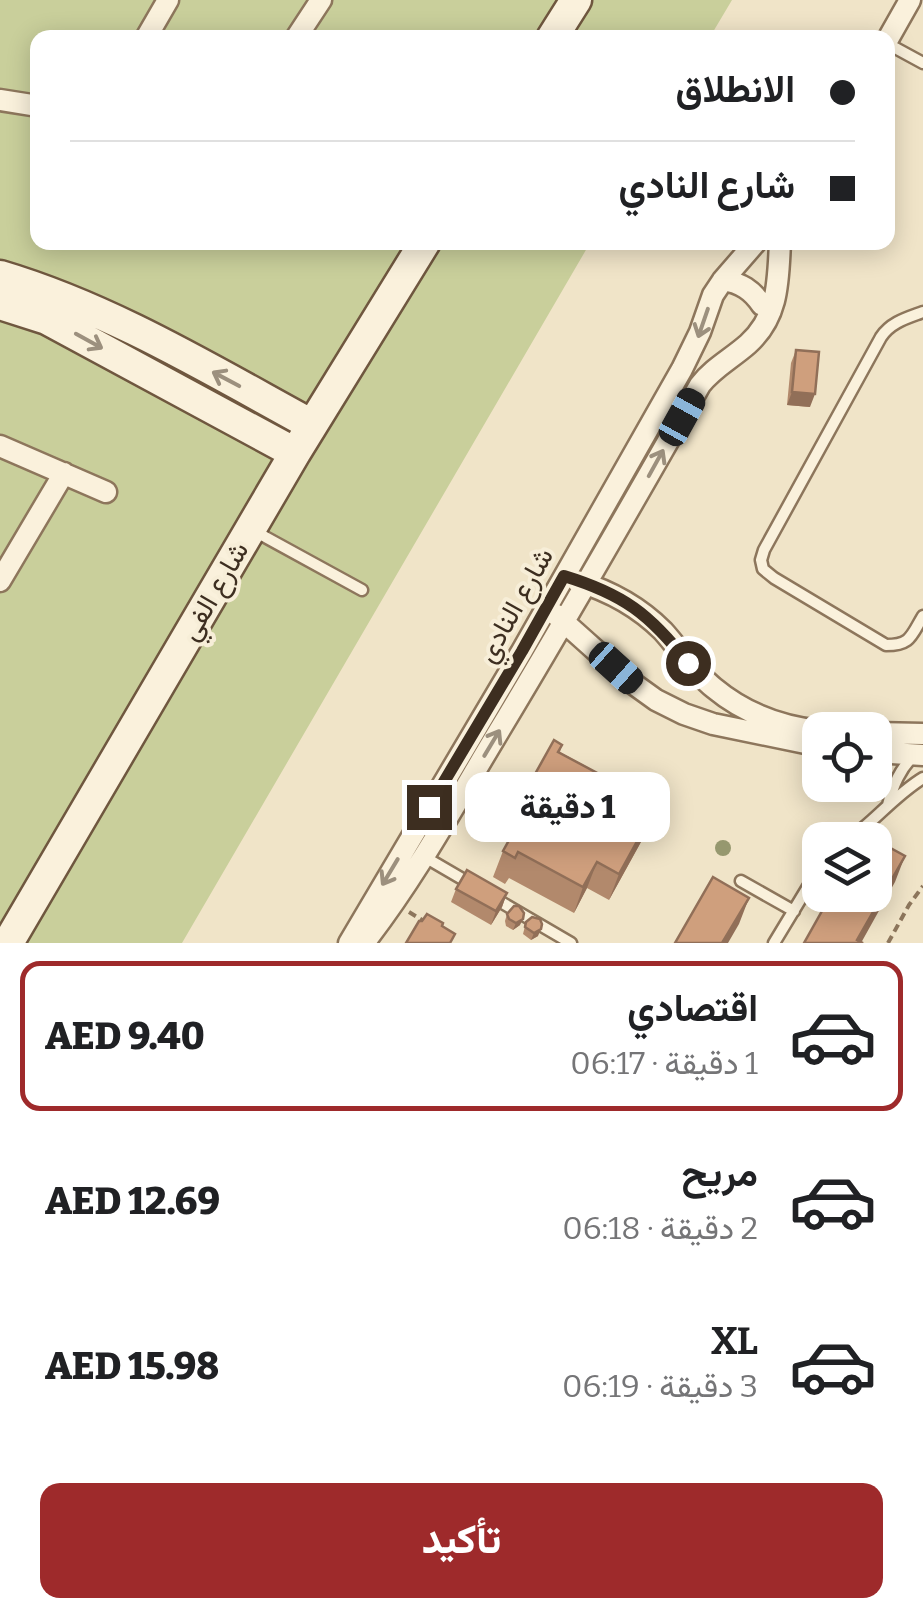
<!DOCTYPE html>
<html lang="ar">
<head>
<meta charset="utf-8">
<style>
	:root { --surface:#fff; --page:#f6f6f6; --text:#202124; --muted:#757577; --line:#e0e0e0; --accent:#9e2a2b }
	body { margin:0; font-family:Bitter,Vazirmatn,serif; background:var(--page); color:var(--text); direction:rtl; height:100vh; display:flex; flex-direction:column; font-size:38px; white-space:nowrap }
	* { box-sizing:border-box; margin:0 }
	p { font-size:32px; color:var(--muted) }
	.icon { flex:none; width:55px; height:55px; fill:none; stroke:currentColor; stroke-width:2; stroke-linecap:round; stroke-linejoin:round }
	.map { position:relative; height:943px; overflow:hidden; direction:ltr }
	.sheet { display:flex; flex-direction:column; background:var(--surface); flex:1 }
	.sheet>* { flex:none }
	.hud { position:absolute; left:30px; top:30px; width:865px; height:220px; border-radius:20px; box-shadow:0 5px 25px #0003; direction:rtl; display:grid; align-content:center; height:220px; padding:0 40px; background:var(--surface) }
	.controls { position:absolute; left:802px; top:712px; display:grid; gap:20px }
	.controls a { display:grid; place-items:center; width:90px; height:90px; border-radius:20px; background:var(--surface); box-shadow:0 5px 25px #0003; font-size:50px }
	.end { position:absolute; width:45px; height:45px; margin:-22px; border:12px solid #3d2e20; background:#fff; box-shadow:0 0 0 5px #fff }
	.from { border-radius:50% }
	.bubble { position:absolute; height:70px; border-radius:20px; background:var(--surface); box-shadow:0 5px 25px #0003; font-size:32px; font-weight:800; line-height:70px; text-align:center; direction:rtl }
	.car { position:absolute; width:30px; height:60px; margin:-30px -15px; border-radius:12px; box-shadow:0 0 8px 2px #0007; background:linear-gradient(#222 24%,#8ab4d8 0 40%,#222 0 76%,#8ab4d8 0 86%,#222 0) }
	.hud b { display:flex; align-items:center; gap:35px; height:95px; font-size:38px }
	.hud b+b { border-top:2px solid var(--line) }
	.hud i { width:25px; height:25px; background:var(--text) }
	ul { padding:18px 0 0; list-style:none }
	li { display:flex; align-items:center; gap:30px; height:150px; margin:0 20px 15px; padding:0 20px; border:5px solid transparent; border-radius:20px }
	li div { flex:1 }
	li b { display:block; font-size:38px }
	li em { font-style:normal; font-weight:800 }
	li.on { border-color:var(--accent) }
	li>.icon { width:90px; height:90px; stroke-width:1.5 }
	.cta { display:flex; gap:20px; margin-top:auto; padding:20px 40px }
	.cta a { flex:1; height:115px; border-radius:20px; background:var(--accent); color:#fff; font-size:40px; font-weight:800; line-height:115px; text-align:center }
	.map>svg:first-child { display:block }
	.green { fill:#c9cf9b }
	.lines { fill:none; stroke-linecap:round; stroke-linejoin:round }
	.lane-casing { stroke:#8d765c; stroke-width:15 }
	.street-casing { stroke:#8d765c; stroke-width:25 }
	.secondary-casing { stroke:#6f573f; stroke-width:35 }
	.path { stroke:#8d765c; stroke-width:4; stroke-dasharray:8 5; stroke-linecap:butt }
	.lane { stroke:#faf1dc; stroke-width:10 }
	.street { stroke:#faf1dc; stroke-width:20 }
	.secondary { stroke:#faf1dc; stroke-width:30 }
	.tree { fill:#96986f }
	.wall { fill:#b2896c }
	.shaded-wall { fill:#916f58 }
	.building { fill:#cf9f7d; stroke:#916f58; stroke-width:2.5 }
	.oneway { stroke:#9c907e }
	.route { stroke:#3d2e20; stroke-width:12 }
	.labels { text-anchor:middle; dominant-baseline:central; stroke-width:8; stroke-linejoin:round; paint-order:stroke }
	.street-label { font-size:28px; fill:#3d2e20; stroke:#f7eed8 }
</style>
</head>
<body>
<div class="map">
<svg width="923" height="943" viewBox="0 0 923 943">
	<rect width="100%" height="100%" fill="#f0e4c8"/>
	<path class="green" d="M0,0h732l-22,37 -672,1v204l552,1 -408,700h-182z"/>
	<g class="lines">
		<g class="lane-casing">
			<path id="lane" d="M888,44l35,19
				M923,312c-16,6 -32,10 -42,25l-117,213 -3,10 2,9 11,9 112,67c25,0 25,-9 37,-29
				M256,532l106,58
				M460,796l51,35
				M888,805c5,-20 12,-36 27,-51
				M848,840c27,-19 47,-45 75,-62
				M423,856l48,28
				M741,881l53,30
				M494,898l77,45
				M774,943l46,-76"/>
		</g>
		<g class="street-casing">
			<path id="street" d="M146,38l22,-38
				M296,38l25,-38
				M888,39l22,-39
				M0,100l38,6
				M723,280c18,3 29,10 39,25
				M0,446l106,46
				M0,581l64,-108
				M577,581c33,10 62,26 86,50 17,19 31,41 51,57 30,25 68,39 106,43
				M555,614l76,68 25,18 28,14 29,10 107,22
				M875,733l48,1
				M875,752l48,3
				M349,943l173,-292 160,-282 18,-37 13,-37 10,-15 33,-38
				M364,943c50,-64 90,-137 132,-207 70,-116 137,-233 204,-351 13,-17 31,-26 48,-41 31,-28 30,-63 32,-102"/>
		</g>
		<g class="secondary-casing">
			<path id="secondary" d="M552,38l24,-38
				M0,276c111,33 211,94 312,149
				M0,304l47,15 248,134
				M8,943l287,-490 130,-211"/>
		</g>
		<path class="path" d="M409,912l18,11
			M888,943l21,-38 14,-19"/>
		<use href="#lane" class="lane"/>
		<use href="#street" class="street"/>
		<use href="#secondary" class="secondary"/>
	</g>
	<circle class="tree" cx="723" cy="848" r="8"/>
	<path class="wall" d="M796,350l14,57 -23,-2 4,-42z
		M562,745l-2,7 97,53 -10,26 -38,69 -22,-12 -13,25 -65,-35 -4,6 -12,-7 10,-26 22,-39 -5,-3 10,-26z
		M456,889l51,4 -5,14 -11,18 -40,-23z
		M507,914l13,11 -7,5 -7,-4 -1,-5z
		M526,922l12,14 -7,4 -8,-6z"/>
	<path class="shaded-wall" d="M792,392l23,2 -5,13 -23,-2z
		M657,805l-10,26 -38,69 10,-26z
		M905,856l-10,26 -34,61 -4,-3z
		M597,862l-10,26 -13,25 9,-26z
		M507,893l-5,14 -11,18 5,-14z
		M749,898l-10,26 -11,19h-6z
		M523,919l-3,6 -7,5 3,-7z
		M541,929l-3,7 -7,4 3,-7z"/>
	<path class="building" d="M796,350l23,2 -4,42 -23,-2z
		M554,740l8,5 -4,7 99,53 -38,69 -22,-12 -14,25 -65,-35 -3,6 -12,-7 35,-63 -8,-5z
		M865,834l40,22 -48,84 6,3h-59l27,-48h44v-55h-13z
		M467,870l40,23 -11,18 -40,-22z
		M713,877l36,21 -27,45h-47z
		M514,906h5l5,7 -1,6 -7,4 -7,-4 -2,-5z
		M427,914l16,9 -1,3 13,8 -5,9h-44l13,-22h3z
		M532,917l8,2 2,5 -1,5 -7,4 -9,-6 1,-5z"/>
	<defs><path id="oneway-shaft" d="M-6 0H5M1.5-3L5.5 0L1.5 3" fill="none" stroke-width="1.6" stroke-linecap="round" stroke-linejoin="round" transform="scale(2.5)"/></defs>
	<g class="oneway">
		<use href="#oneway-shaft" transform="translate(703 323) rotate(109)"/>
		<use href="#oneway-shaft" transform="translate(89 341) rotate(29)"/>
		<use href="#oneway-shaft" transform="translate(226 379) rotate(-152)"/>
		<use href="#oneway-shaft" transform="translate(656 463) rotate(-61)"/>
		<use href="#oneway-shaft" transform="translate(492 743) rotate(-59)"/>
		<use href="#oneway-shaft" transform="translate(390 872) rotate(121)"/>
	</g>
	<g class="lines">
		<path class="route" d="M429,807l93,-156 42,-75c59,18 86,38 124,87"/>
	</g>
	<g class="labels">
		<g class="street-label">
			<text transform="translate(214 591) rotate(-60)">شارع الفي</text>
			<text transform="translate(515 605) rotate(-61)">شارع النادي</text>
		</g>
	</g>
</svg>
<div class="controls">
<a><svg class="icon" aria-label="locate" viewBox="0 0 24 24"><circle cx="12" cy="12" r="6"/><path d="M12 2v4M12 18v4M2 12h4M18 12h4"/></svg></a>
<a><svg class="icon" aria-label="layers" viewBox="0 0 24 24"><path d="M12 4l9 5-9 5-9-5zM3 14l9 5 9-5"/></svg></a>
</div>
<i class="end from" style="left:688px;top:663px"></i>
<i class="end" style="left:429px;top:807px"></i>
<div class="bubble" style="left:465px;top:772px;width:205px">1 دقيقة</div>
<i class="car" style="left:682px;top:417px;rotate:29deg"></i>
<i class="car" style="left:616px;top:668px;rotate:132deg"></i>
<div class="hud">
<b><i class="from"></i>الانطلاق</b>
<b><i></i>شارع النادي</b>
</div>
</div>
<section class="sheet">
<ul>
<li class="on"><svg class="icon" aria-label="car" viewBox="0 0 24 24"><path d="M5 17H2v-5l4-1 3-4h7l3 4 3 1v5h-3M9 17h6M6 11h13"/><circle cx="7" cy="17" r="2"/><circle cx="17" cy="17" r="2"/></svg><div><b>اقتصادي</b><p>1 دقيقة · 06:17</p></div><em>AED 9.40</em></li>
<li><svg class="icon" aria-label="car" viewBox="0 0 24 24"><path d="M5 17H2v-5l4-1 3-4h7l3 4 3 1v5h-3M9 17h6M6 11h13"/><circle cx="7" cy="17" r="2"/><circle cx="17" cy="17" r="2"/></svg><div><b>مريح</b><p>2 دقيقة · 06:18</p></div><em>AED 12.69</em></li>
<li><svg class="icon" aria-label="car" viewBox="0 0 24 24"><path d="M5 17H2v-5l4-1 3-4h7l3 4 3 1v5h-3M9 17h6M6 11h13"/><circle cx="7" cy="17" r="2"/><circle cx="17" cy="17" r="2"/></svg><div><b>XL</b><p>3 دقيقة · 06:19</p></div><em>AED 15.98</em></li>
</ul>
<div class="cta"><a>تأكيد</a></div>
</section>
</body>
</html>
